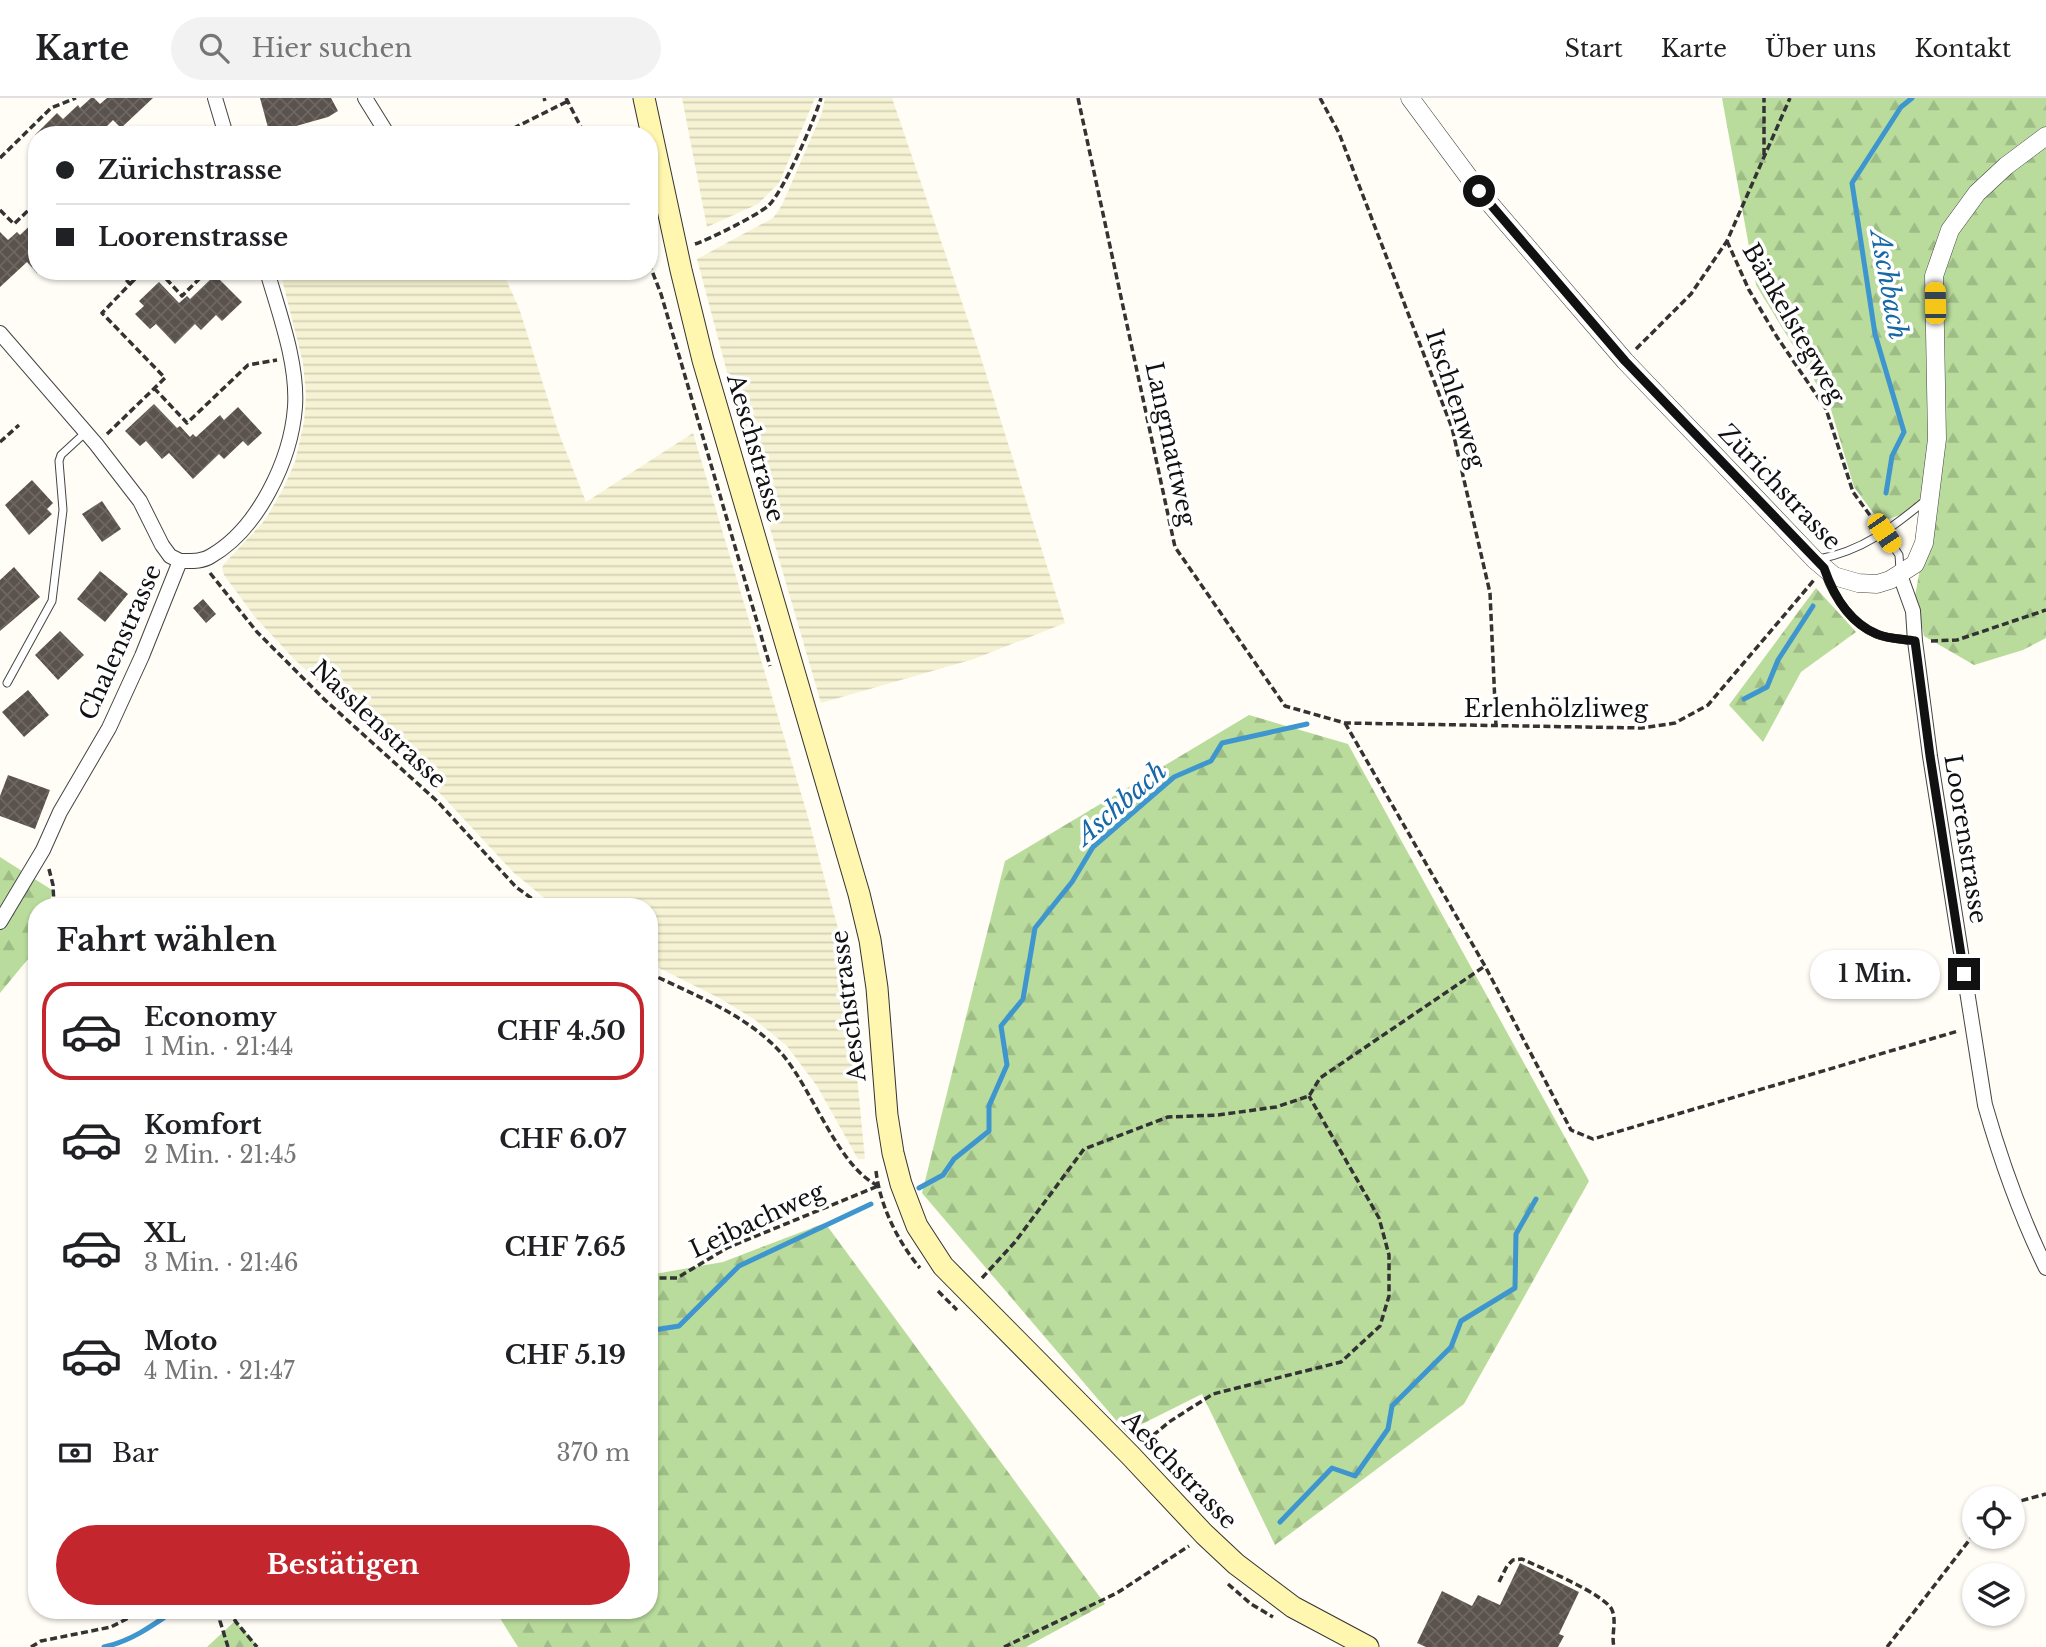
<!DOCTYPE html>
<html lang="de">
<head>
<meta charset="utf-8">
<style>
	:root { --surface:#fff; --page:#f2f2f2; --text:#202124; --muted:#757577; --line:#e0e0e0; --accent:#c4262e }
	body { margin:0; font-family:"Libre Baskerville",serif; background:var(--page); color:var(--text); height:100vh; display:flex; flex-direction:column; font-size:26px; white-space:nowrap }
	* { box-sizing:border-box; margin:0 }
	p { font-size:23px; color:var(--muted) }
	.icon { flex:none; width:38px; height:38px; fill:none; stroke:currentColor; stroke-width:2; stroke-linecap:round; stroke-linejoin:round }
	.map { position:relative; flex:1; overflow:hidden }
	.sheet { position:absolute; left:28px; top:800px; width:630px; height:721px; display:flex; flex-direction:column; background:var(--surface); border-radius:28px; box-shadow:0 2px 5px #0004 }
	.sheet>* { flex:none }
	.banner { position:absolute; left:28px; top:28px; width:630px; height:154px; border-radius:28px; box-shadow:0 2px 5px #0004; display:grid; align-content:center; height:154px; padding:0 28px; background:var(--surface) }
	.buttons { position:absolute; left:1962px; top:1388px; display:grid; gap:14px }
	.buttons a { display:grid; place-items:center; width:63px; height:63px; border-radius:50%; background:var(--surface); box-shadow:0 2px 5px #0004; font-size:35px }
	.end { position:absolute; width:32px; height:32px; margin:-16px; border:9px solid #111; background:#fff; box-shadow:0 0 0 4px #fff }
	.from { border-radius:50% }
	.bubble { position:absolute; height:49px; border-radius:24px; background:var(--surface); box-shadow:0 2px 5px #0004; font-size:23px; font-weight:800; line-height:49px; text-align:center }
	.car { position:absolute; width:21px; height:42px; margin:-21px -10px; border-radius:9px; box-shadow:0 0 5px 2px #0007; background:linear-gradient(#f5c518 24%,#345 0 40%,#f5c518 0 76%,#345 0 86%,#f5c518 0) }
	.banner b { display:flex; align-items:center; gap:24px; height:66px; font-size:26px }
	.banner b+b { border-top:2px solid var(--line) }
	.banner i { width:18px; height:18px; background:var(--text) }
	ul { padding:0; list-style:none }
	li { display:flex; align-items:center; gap:21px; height:98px; margin:0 14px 10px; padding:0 14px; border:4px solid transparent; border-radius:28px }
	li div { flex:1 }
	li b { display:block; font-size:26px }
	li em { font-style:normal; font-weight:800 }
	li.active { border-color:var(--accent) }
	li>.icon { width:63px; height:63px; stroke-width:1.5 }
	h2 { padding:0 28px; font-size:32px; line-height:84px }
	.pay { display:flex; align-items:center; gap:18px; height:77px; padding:0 28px; font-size:26px }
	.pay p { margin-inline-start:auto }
	.action { display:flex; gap:14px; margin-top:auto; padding:14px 28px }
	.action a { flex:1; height:80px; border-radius:42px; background:var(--accent); color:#fff; font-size:28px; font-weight:800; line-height:80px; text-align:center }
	header { display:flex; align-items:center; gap:42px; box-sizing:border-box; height:98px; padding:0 35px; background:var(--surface); border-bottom:2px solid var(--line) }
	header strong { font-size:33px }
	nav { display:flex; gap:38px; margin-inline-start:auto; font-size:24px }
	.search { width:490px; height:63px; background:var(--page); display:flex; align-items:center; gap:18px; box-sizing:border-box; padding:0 24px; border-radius:38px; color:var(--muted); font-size:26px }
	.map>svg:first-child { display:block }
	.farmland { fill:url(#farmland-rules) }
	.forest { fill:url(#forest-firs) }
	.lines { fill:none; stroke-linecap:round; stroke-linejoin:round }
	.stream { stroke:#3f96cf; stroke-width:5 }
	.building { fill:url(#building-cross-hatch) }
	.service-casing { stroke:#444; stroke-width:9 }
	.minor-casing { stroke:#444; stroke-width:16 }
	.tertiary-casing { stroke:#444; stroke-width:19 }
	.secondary-casing { stroke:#333; stroke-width:23 }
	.path { stroke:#333; stroke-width:3.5; stroke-dasharray:7 3.5; stroke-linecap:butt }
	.service { stroke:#fff; stroke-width:7 }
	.minor { stroke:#fff; stroke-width:14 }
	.tertiary { stroke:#fff; stroke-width:18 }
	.secondary { stroke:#fff6b0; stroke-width:21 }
	.route { stroke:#111; stroke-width:9 }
	.labels { text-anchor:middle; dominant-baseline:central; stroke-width:7; stroke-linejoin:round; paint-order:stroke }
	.street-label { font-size:24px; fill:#111; stroke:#fff }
	.water-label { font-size:26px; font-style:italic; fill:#1768a6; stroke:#fff }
</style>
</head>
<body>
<header>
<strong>Karte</strong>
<div class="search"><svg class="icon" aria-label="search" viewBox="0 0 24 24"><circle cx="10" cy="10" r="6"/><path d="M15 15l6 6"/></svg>Hier suchen</div>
<nav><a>Start</a><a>Karte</a><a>Über uns</a><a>Kontakt</a></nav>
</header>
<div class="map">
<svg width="2046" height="1549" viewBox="0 0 2046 1549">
	<defs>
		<pattern id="farmland-rules" width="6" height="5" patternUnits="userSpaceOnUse" patternTransform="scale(1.75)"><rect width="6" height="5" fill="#f6f3d4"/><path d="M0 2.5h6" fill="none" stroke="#d2cfb5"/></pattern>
		<pattern id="forest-firs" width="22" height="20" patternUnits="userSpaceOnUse" patternTransform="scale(1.75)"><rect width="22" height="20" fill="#b9dc9c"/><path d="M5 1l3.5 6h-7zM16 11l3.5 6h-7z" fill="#9ebc85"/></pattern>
		<pattern id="building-cross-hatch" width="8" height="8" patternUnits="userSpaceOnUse" patternTransform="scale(1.75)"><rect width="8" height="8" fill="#5a524d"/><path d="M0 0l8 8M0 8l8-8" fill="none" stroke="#6d6662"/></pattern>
	</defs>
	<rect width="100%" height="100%" fill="#fffdf5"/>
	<path class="farmland" d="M682,0h133l-36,85 -21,21 -51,23z
		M825,0h67l88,257 85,268 -91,36 -153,44 -68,-233 -56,-211 76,-41 9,-13 40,-92z
		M280,173h218l6,4 15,33 39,123 28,71 107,-69 113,377 36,133 6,39 17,177h-7l-41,-73 -30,-40 -33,-27 -35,-21 -70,-35v-57h-95l-41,-34 -77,-83 -142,-130 -39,-42 -31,-42 -2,-7 2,-4 41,-44 18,-31 12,-27 9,-40 2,-27 -3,-32z"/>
	<path class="forest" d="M1722,0h324v540l-23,12 -49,15 -50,-29 -9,-40 17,-92 -52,18 -26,-35 -24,-81 -74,-121z
		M1816,490l40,44 -55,40 -38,70 -34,-37z
		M1249,617l99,29 241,437 -125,223 -189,141 -73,-151 -76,38 -204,-239 83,-332z
		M0,759l52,33 -2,16h-13v42l-37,45z
		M825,1125l280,381 -79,43h-508l-23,-37h154v-335l74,-13z
		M235,1523l24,26h-52z"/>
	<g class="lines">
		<path class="stream" d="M1886,395l6,-37 12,-24 -29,-98 -23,-151 49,-76 11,-9
			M1744,601l23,-12 11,-27 35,-54
			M919,1090l24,-13 11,-16 35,-28v-25l18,-41 -6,-39 22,-27 12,-71 37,-46 21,-35 81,-70 37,-16 11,-18 85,-19
			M649,1228l5,4 25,-4 60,-60 132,-62
			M1280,1424l52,-54 23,8 33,-47 4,-23 59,-59 10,-26 54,-33 1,-54 20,-35
			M104,1549c27,-6 48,-21 71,-37"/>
	</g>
	<path class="building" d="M91,0h3l6,6 7,-6h46l-32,30 -8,-8 -15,15h-63l22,-22 6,6 15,-14 2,3z
		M260,0h71l7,13 -10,6 -39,11 2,7h-21z
		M37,121v54l-10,-11 -27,25v-55l8,8 9,-8 3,3z
		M215,177l27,27 -20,19 -6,-6 -15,15 -6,-6 -20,20 -19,-20 -6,5 -15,-15 9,-8 -5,-5 20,-19 20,21 8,-7 3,3z
		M154,306l23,24 3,-2 10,11 3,-3 3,3 24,-22 4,5 14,-13 24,26 -14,13 -5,-5 -19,18 -5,-5 -26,25 -24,-26 -7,6 -16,-18 -6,5 -15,-15z
		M32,382l21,23 -6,6 5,5 -23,21 -24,-30z
		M102,403l19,28 -19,13 -20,-28z
		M14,469l26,30 -40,34v-51z
		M100,473l28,23 -23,28 -28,-23z
		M203,501l13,15 -10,9 -13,-15z
		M60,533l24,24 -26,25 -23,-25z
		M28,592l21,25 -25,22 -22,-25z
		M8,677l42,15 -15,39 -35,-13v-20z
		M1520,1465l59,29 -20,42 5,2 -6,11h-132l-9,-4 25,-52 30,15 6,-11 22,10z"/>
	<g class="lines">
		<g class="service-casing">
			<path id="service" d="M1884,435l15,22 1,15
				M1819,461c43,-8 73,-31 107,-59
				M1826,477c9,24 26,48 50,59 11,5 27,5 39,7
				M7,585l45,-82 11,-91 -4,-49 2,-6 25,-23"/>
		</g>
		<g class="minor-casing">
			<path id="minor" d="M215,0l11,37
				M365,0l23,37
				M0,235l96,111 44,57 22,44 8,11 10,5
				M180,463c11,0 22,1 31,-5 47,-27 80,-96 84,-149 3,-44 -16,-94 -28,-136
				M1900,477l13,36 2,30 15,115 55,349c16,56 35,110 61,163
				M0,824l43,-72 17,-38 49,-84 33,-72 38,-95"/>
		</g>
		<g class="tertiary-casing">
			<path id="tertiary" d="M1410,0l69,93 146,170 190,199 19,16 24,7 19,1 13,-4 25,-16 9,-21 13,-104 -3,-163 16,-46 27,-37 29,-27 40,-30"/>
		</g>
		<g class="secondary-casing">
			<path id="secondary" d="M644,0l37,172 22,90 156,534 11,46 7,48 10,127 6,38 8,31 16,42 26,40 187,189 74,79 32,30 57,43 75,40"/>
		</g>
		<path class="path" d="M544,0l1,3
			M566,0l19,37
			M1078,0l97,449 110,159 60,17 297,5 33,-5 33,-18 106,-125
			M1320,0l19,35 113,295 38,165 6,133
			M510,37l-2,-4 60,-30
			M1764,57v-57
			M0,60l51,-50 25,-10
			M0,112l14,14 23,-22
			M1727,143l22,49 28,47 49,72 27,83 24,33
			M695,146c15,-5 61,-28 73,-38 15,-13 47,-87 53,-108
			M649,165l12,31 109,372
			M159,173l23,25 25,-25
			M130,186l13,-13
			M1636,251l55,-55 36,-53 63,-143
			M154,290l33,35 61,-58 29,-5
			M107,336l58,-56 -63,-65 28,-29 -12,-13
			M0,344l19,-17
			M210,475l47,59 68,68 112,101 79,86 26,19
			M1931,543l26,-1 89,-30
			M1345,625l140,243 86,164 22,9 365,-108
			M49,771l4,16 1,21
			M649,875c45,22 99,42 133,81 31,36 57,115 97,132
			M876,1073c4,35 22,71 44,97
			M649,1180h28l50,-30 151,-62
			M982,1180l33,-36 69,-93 84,-32 50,-2 58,-8 33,-11 11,-18 165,-112
			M938,1193l19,19
			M1145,1344l24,-20 44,-28 128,-32 39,-36 9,-30v-41l-10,-37 -70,-122
			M2012,1407l8,-4 26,-7
			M1499,1484l8,-16 6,-6 9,-1c19,9 83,35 90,51 5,12 -1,24 2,37
			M1228,1486l23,20 22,13
			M221,1512l-1,11 8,26
			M229,1512l7,12 21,25
			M31,1549l10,-6 70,-14 33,-17
			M1004,1549l113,-54 72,-47
			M1887,1549l87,-113"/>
		<use href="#service" class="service"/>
		<use href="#minor" class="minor"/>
		<use href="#tertiary" class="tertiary"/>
		<use href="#secondary" class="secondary"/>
	</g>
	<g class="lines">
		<path class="route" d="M1479,93l146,170 199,207c9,26 25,55 53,66 11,5 26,5 38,7l15,115 34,218"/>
	</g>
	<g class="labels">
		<g class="street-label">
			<text transform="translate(1794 225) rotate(60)">Bänkelstegweg</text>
			<text transform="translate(1456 301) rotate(72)">Itschlenweg</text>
			<text transform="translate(1171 346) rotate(78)">Langmattweg</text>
			<text transform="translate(756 350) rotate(74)">Aeschstrasse</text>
			<text transform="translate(1780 389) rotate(46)">Zürichstrasse</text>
			<text transform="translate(120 544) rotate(-66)">Chalenstrasse</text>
			<text x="1556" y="610">Erlenhölzliweg</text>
			<text transform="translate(379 626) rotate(43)">Nasslenstrasse</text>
			<text transform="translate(1966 741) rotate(81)">Loorenstrasse</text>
			<text transform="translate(848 908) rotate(-97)">Aeschstrasse</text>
			<text transform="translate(757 1122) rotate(-25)">Leibachweg</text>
			<text transform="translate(1180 1372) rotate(46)">Aeschstrasse</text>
		</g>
		<g class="water-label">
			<text transform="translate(1889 187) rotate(80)">Aschbach</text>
			<text transform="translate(1121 705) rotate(-41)">Aschbach</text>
		</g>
	</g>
</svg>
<div class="buttons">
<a><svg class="icon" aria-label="locate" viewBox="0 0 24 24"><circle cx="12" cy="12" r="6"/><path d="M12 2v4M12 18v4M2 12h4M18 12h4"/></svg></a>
<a><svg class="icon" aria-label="layers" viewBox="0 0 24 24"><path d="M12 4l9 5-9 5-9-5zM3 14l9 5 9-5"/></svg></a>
</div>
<i class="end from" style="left:1479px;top:93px"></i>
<i class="end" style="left:1964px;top:876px"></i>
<div class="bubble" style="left:1810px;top:852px;width:130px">1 Min.</div>
<i class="car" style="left:1935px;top:205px;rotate:359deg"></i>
<i class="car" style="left:1884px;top:435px;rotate:146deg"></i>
<div class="banner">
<b><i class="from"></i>Zürichstrasse</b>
<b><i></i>Loorenstrasse</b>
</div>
<section class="sheet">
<h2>Fahrt wählen</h2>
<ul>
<li class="active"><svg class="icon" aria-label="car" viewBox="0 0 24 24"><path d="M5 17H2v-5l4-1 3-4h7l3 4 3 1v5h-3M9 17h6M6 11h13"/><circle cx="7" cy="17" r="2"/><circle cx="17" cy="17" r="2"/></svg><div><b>Economy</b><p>1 Min. · 21:44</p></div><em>CHF 4.50</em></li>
<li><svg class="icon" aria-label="car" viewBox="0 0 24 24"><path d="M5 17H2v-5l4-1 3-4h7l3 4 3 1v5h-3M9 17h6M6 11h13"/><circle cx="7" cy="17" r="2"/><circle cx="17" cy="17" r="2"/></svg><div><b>Komfort</b><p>2 Min. · 21:45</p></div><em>CHF 6.07</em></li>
<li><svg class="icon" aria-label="car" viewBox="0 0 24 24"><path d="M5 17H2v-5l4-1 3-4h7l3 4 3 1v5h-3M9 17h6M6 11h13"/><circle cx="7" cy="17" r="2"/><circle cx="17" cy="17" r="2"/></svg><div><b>XL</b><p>3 Min. · 21:46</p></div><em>CHF 7.65</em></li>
<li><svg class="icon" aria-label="car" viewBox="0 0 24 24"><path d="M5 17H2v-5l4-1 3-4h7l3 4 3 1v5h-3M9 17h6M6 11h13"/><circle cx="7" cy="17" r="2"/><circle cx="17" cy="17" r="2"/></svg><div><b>Moto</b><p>4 Min. · 21:47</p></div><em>CHF 5.19</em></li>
</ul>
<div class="pay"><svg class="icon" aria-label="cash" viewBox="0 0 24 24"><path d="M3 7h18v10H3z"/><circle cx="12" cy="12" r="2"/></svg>Bar<p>370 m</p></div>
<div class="action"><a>Bestätigen</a></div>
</section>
</div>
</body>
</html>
